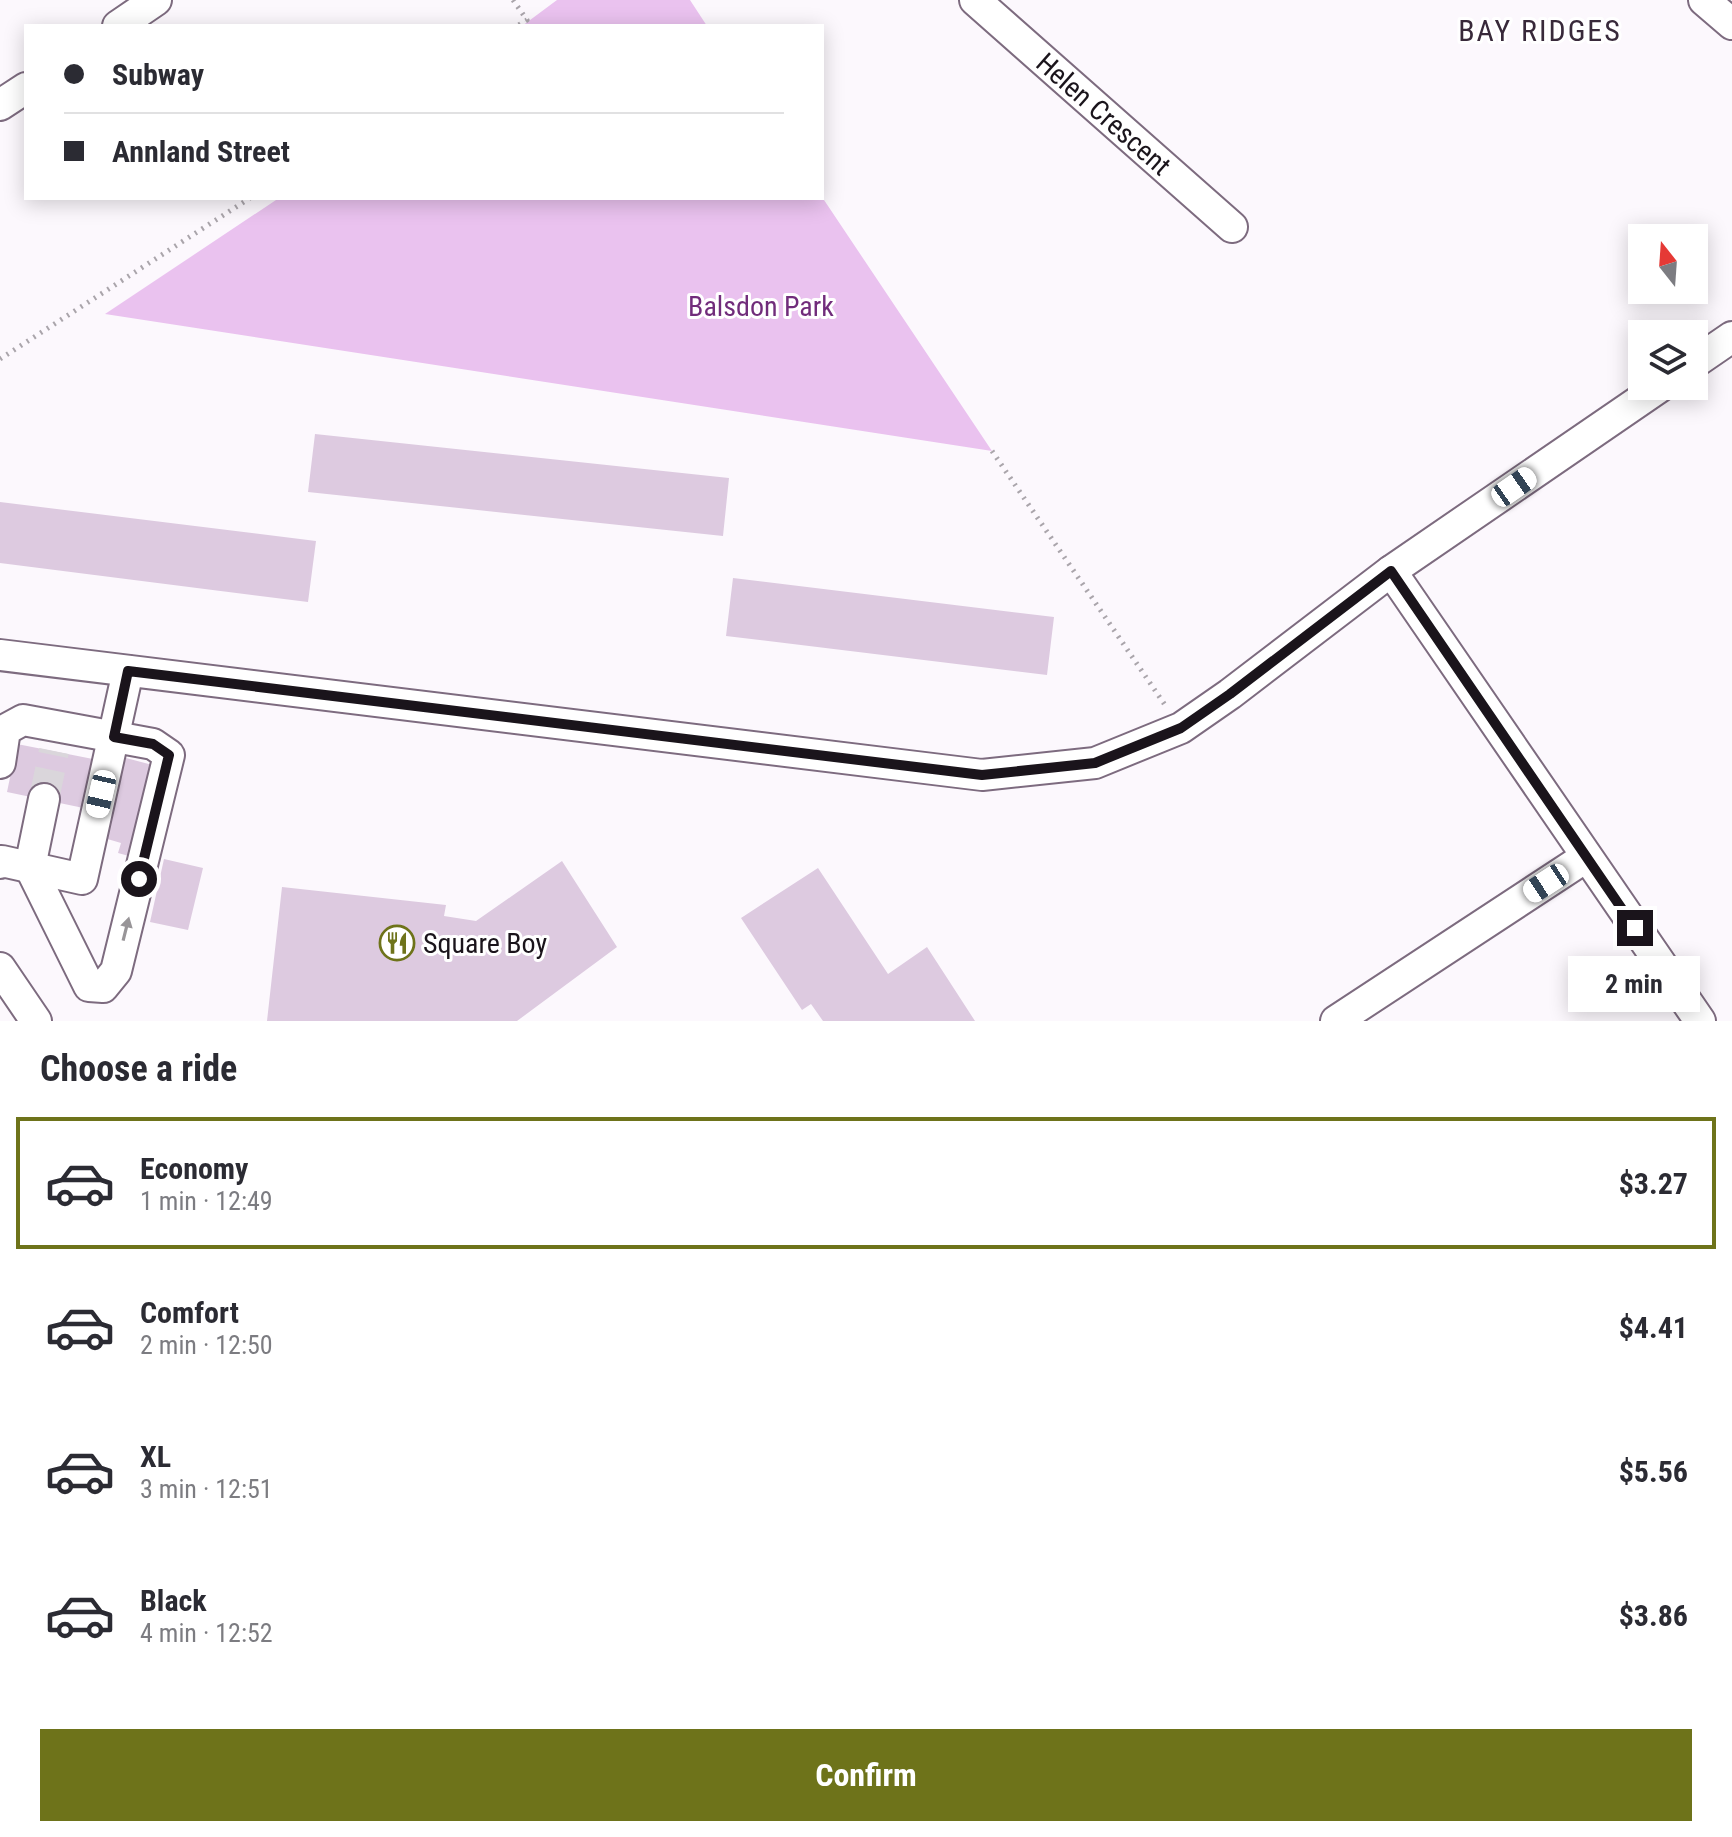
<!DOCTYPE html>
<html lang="en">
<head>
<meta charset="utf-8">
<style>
	:root { --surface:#fff; --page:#f7f7f7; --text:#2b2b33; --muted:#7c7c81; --line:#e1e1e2; --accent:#6e731a }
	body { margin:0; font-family:"Roboto Condensed",sans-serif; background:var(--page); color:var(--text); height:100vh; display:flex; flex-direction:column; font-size:30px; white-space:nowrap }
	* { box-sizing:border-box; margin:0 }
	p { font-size:26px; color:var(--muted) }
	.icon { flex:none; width:44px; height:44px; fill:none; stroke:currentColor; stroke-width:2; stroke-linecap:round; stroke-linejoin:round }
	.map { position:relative; height:1021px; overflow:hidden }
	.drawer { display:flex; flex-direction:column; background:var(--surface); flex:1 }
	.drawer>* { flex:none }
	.banner { position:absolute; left:24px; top:24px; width:800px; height:176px; border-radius:0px; box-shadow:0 4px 20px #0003; display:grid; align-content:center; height:176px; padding:0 40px; background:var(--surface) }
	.needle { width:52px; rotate:343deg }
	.fabs { position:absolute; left:1628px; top:224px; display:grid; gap:16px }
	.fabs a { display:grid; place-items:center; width:80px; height:80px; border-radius:0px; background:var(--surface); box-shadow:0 4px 20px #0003; font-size:40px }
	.end { position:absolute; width:36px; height:36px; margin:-18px; border:10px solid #1a141b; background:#fff; box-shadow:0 0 0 4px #fff }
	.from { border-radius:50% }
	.bubble { position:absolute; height:56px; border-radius:0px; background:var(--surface); box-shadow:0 4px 20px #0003; font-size:26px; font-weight:700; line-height:56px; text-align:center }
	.car { position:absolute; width:24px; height:48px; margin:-24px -12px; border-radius:10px; box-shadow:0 0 6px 2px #0007; background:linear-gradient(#fff 24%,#345 0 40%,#fff 0 76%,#345 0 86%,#fff 0) }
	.banner b { display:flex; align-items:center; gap:28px; height:76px; font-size:30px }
	.banner b+b { border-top:2px solid var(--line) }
	.banner i { width:20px; height:20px; background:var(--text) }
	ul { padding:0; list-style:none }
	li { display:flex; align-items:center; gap:24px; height:132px; margin:0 16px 12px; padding:0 24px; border:4px solid transparent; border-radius:0px }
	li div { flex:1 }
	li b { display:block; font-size:30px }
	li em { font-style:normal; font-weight:700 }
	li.current { border-color:var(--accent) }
	li>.icon { width:72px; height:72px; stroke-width:1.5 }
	h2 { padding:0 40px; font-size:36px; line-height:96px }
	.cta { display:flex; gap:16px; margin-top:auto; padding:16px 40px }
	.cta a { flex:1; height:92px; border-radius:0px; background:var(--accent); color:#fff; font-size:32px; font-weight:700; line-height:92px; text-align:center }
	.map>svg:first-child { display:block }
	.green { fill:#eac2ef }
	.building { fill:#ddcae0 }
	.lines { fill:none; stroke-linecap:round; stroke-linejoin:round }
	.minor-tunnel { stroke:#dad6db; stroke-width:30; stroke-dasharray:30 15; stroke-linecap:butt }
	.minor-casing { stroke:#7d6b7f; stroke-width:34 }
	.path { stroke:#aaa5ab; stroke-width:5; stroke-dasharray:2 6; stroke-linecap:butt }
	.minor { stroke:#fff; stroke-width:30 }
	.oneway { fill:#989598 }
	.route { stroke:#1a141b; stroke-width:10 }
	.labels { text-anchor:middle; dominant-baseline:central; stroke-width:6; stroke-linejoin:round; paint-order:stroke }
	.street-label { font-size:28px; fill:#1a141b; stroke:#fff }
	.park-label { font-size:28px; fill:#712c7b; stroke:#fff }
	.poi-label { font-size:28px; fill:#1a141b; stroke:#fff; text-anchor:start }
	.neighbourhood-label { font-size:30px; letter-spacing:2px; fill:#38293a; stroke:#fff }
</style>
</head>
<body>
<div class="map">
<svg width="1732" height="1021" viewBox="0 0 1732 1021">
	<rect width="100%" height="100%" fill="#fcf8fd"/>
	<path class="green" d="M557,0h133l17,26h-185z
		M822,197l170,254 -887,-137 174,-116z"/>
	<path class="building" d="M315,434l414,44 -6,58 -415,-44z
		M0,502l316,39 -8,61 -308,-39z
		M733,578l321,39 -7,58 -321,-39z
		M17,744l86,17 -10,49 -86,-18z
		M126,758l34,9 -24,91 -18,-5 3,-10 -17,-5z
		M164,859l39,9 -15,62 -38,-8z
		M562,861l55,86 -100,74h-250l15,-134 164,18 -2,11 32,5z
		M818,868l70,106 39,-27 48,74h-152l-12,-17 -9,6 -61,-92z"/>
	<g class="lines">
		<path class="minor-tunnel" d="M44,799l10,-48"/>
		<g class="minor-casing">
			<g id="minor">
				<path id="s1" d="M975,0l257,227"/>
				<path d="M1704,0l28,24"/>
				<path d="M118,26l38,-26"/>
				<path d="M0,105l26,-17"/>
				<path d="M1694,363l38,-26"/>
				<path d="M1391,571l309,450"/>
				<path d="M0,655l982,120 113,-12 86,-35 49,-34 161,-123 270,-185"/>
				<path d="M0,763l5,-33 18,-10 130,24 16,11 -53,216 -13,16 -14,-1 -59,-119 14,-68"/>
				<path d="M0,863l2,-2 80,18 46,-208"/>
				<path d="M0,968l36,53"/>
				<path d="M1336,1021l250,-164"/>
			</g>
		</g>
		<path class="path" d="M513,0l14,20 -10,6
			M0,359l250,-161
			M992,451l173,254"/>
		<use href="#minor" class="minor"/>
	</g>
	<defs><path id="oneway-solid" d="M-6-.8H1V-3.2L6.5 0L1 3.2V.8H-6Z" transform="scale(2)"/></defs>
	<use class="oneway" href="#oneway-solid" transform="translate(126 929) rotate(-76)"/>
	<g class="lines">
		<path class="route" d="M139,879l30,-124 -16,-11 -39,-7 14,-66 854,104 113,-12 86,-35 49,-34 161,-123 244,357"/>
	</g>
	<defs>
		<g id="restaurant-ring" transform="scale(1.8)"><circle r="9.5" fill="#fff" stroke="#6e731a" stroke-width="1.5"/><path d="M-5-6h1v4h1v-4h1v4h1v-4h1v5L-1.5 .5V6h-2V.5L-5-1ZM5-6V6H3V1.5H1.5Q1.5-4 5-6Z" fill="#6e731a"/></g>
	</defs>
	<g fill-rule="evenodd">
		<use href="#restaurant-ring" x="397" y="943"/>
	</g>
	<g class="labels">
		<g class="street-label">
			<text stroke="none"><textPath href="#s1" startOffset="172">Helen Crescent</textPath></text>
		</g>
		<g class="park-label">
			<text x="761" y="306">Balsdon Park</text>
		</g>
		<g class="poi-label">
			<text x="423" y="943">Square Boy</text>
		</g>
		<g class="neighbourhood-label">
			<text x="1540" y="30">BAY RIDGES</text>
		</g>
	</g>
</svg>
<div class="fabs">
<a><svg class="needle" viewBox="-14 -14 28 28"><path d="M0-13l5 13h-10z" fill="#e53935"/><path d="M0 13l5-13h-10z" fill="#7c7c81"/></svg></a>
<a><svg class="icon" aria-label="layers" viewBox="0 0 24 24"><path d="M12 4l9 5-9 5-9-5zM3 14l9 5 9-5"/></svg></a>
</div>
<i class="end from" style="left:139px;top:879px"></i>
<i class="end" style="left:1635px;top:928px"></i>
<div class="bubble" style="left:1568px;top:956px;width:132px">2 min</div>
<i class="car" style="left:1514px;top:487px;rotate:55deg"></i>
<i class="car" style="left:101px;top:794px;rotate:193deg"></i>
<i class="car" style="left:1546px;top:883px;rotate:237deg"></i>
<div class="banner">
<b><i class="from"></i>Subway</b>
<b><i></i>Annland Street</b>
</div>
</div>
<section class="drawer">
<h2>Choose a ride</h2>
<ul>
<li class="current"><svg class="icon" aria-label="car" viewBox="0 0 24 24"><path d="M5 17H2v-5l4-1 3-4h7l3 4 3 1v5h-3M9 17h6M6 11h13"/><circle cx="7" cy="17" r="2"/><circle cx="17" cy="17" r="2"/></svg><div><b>Economy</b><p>1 min · 12:49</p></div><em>$3.27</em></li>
<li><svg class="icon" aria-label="car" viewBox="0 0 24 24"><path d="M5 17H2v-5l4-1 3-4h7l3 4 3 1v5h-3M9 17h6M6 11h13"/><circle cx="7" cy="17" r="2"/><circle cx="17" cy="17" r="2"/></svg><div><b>Comfort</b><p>2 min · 12:50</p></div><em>$4.41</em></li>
<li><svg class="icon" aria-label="car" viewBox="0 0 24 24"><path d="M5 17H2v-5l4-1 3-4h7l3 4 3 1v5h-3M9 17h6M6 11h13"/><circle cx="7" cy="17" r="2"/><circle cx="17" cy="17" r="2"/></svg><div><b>XL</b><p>3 min · 12:51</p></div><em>$5.56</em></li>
<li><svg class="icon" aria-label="car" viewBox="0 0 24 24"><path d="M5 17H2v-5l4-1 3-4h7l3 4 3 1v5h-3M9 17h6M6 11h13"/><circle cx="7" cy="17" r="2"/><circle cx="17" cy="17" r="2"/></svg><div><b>Black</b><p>4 min · 12:52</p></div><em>$3.86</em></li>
</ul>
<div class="cta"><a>Confirm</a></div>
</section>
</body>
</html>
